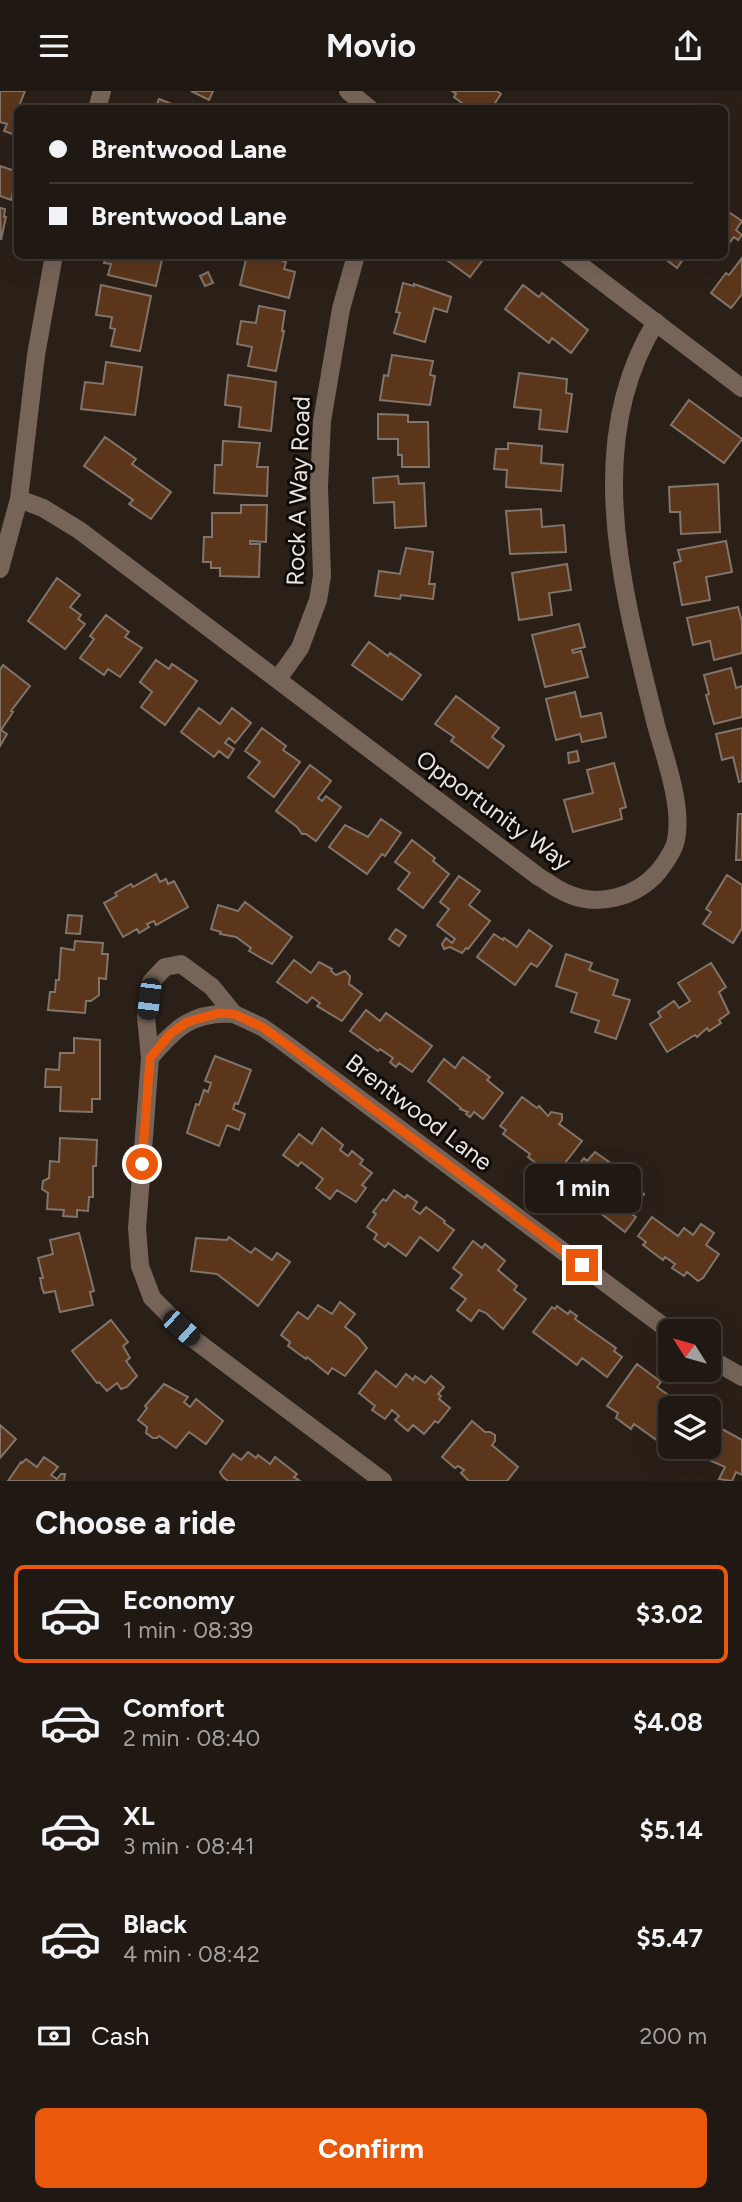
<!DOCTYPE html>
<html lang="en">
<head>
<meta charset="utf-8">
<style>
	:root { --surface:#201812; --page:#2d2520; --text:#f1f3f6; --muted:#a2a09f; --line:#3d3732; --accent:#ea580c }
	body { margin:0; font-family:Figtree,sans-serif; background:var(--page); color:var(--text); height:100vh; display:flex; flex-direction:column; font-size:26px; white-space:nowrap }
	* { box-sizing:border-box; margin:0 }
	p { font-size:23px; color:var(--muted) }
	.icon { flex:none; width:38px; height:38px; fill:none; stroke:currentColor; stroke-width:2; stroke-linecap:round; stroke-linejoin:round }
	.map { position:relative; height:1390px; overflow:hidden }
	.side { display:flex; flex-direction:column; background:var(--surface); flex:1 }
	.side>* { flex:none }
	.hud { position:absolute; left:14px; top:14px; width:714px; height:154px; border-radius:10px; box-shadow:0 7px 28px #0002,0 0 0 2px var(--line); display:grid; align-content:center; height:154px; padding:0 35px; background:var(--surface) }
	.needle { width:46px; rotate:307deg }
	.buttons { position:absolute; left:658px; top:1228px; display:grid; gap:14px }
	.buttons a { display:grid; place-items:center; width:63px; height:63px; border-radius:10px; background:var(--surface); box-shadow:0 7px 28px #0002,0 0 0 2px var(--line); font-size:35px }
	.end { position:absolute; width:32px; height:32px; margin:-16px; border:9px solid #ea580c; background:#fff; box-shadow:0 0 0 4px #fff }
	.from { border-radius:50% }
	.bubble { position:absolute; height:49px; border-radius:10px; background:var(--surface); box-shadow:0 7px 28px #0002,0 0 0 2px var(--line); font-size:23px; font-weight:700; line-height:49px; text-align:center }
	.car { position:absolute; width:21px; height:42px; margin:-21px -10px; border-radius:9px; box-shadow:0 0 5px 2px #0007; background:linear-gradient(#222 24%,#8ab4d8 0 40%,#222 0 76%,#8ab4d8 0 86%,#222 0) }
	.hud b { display:flex; align-items:center; gap:24px; height:66px; font-size:26px }
	.hud b+b { border-top:2px solid var(--line) }
	.hud i { width:18px; height:18px; background:var(--text) }
	ul { padding:0; list-style:none }
	li { display:flex; align-items:center; gap:21px; height:98px; margin:0 14px 10px; padding:0 21px; border:4px solid transparent; border-radius:10px }
	li div { flex:1 }
	li b { display:block; font-size:26px }
	li em { font-style:normal; font-weight:700 }
	li.selected { border-color:var(--accent) }
	li>.icon { width:63px; height:63px; stroke-width:1.5 }
	h2 { padding:0 35px; font-size:32px; line-height:84px }
	.pay { display:flex; align-items:center; gap:18px; height:77px; padding:0 35px; font-size:26px }
	.pay p { margin-inline-start:auto }
	.cta { display:flex; gap:14px; margin-top:auto; padding:14px 35px }
	.cta a { flex:1; height:80px; border-radius:10px; background:var(--accent); color:#fff; font-size:28px; font-weight:700; line-height:80px; text-align:center }
	header { display:flex; justify-content:space-between; align-items:center; height:91px; padding:0 35px; background:var(--surface); font-size:32px; font-weight:700 }
	.map>svg:first-child { display:block }
	.building { fill:#5b361b; stroke:#81746b; stroke-width:2 }
	.lines { fill:none; stroke-linecap:round; stroke-linejoin:round }
	.minor { stroke:#766458; stroke-width:18 }
	.route { stroke:#ea580c; stroke-width:9 }
	.labels { text-anchor:middle; dominant-baseline:central; stroke-width:6; stroke-linejoin:round; paint-order:stroke }
	.street-label { font-size:24px; fill:#ebe3de; stroke:#0f0b08 }
</style>
</head>
<body>
<header><svg class="icon" aria-label="menu" viewBox="0 0 24 24"><path d="M4 6h16M4 12h16M4 18h16"/></svg>Movio<svg class="icon" aria-label="share" viewBox="0 0 24 24"><path d="M12 15V3M7 8l5-5 5 5M5 13v7h14v-7"/></svg></header>
<div class="map">
<svg width="742" height="1390" viewBox="0 0 742 1390">
	<rect width="100%" height="100%" fill="#2b2018"/>
	<path class="building" d="M0,0h25l-7,18v27l-14,-5 3,-7 -7,-2z
		M191,0h22l-4,9z
		M452,0h45l4,3 -10,15h-28l3,-3 -12,-9 2,-3z
		M159,8l23,9 -1,1h-26z
		M0,75l18,6 -7,28 -11,-4z
		M0,117l5,1 -1,8h2l-5,23z
		M724,118l18,12 -6,9 6,5 -4,5 -4,-3 -10,13z
		M106,164h57l-7,31 -48,-11 3,-11 -7,-1z
		M247,164h37l-1,6 3,1 -2,7 11,3 -6,26 -49,-13z
		M440,164h42l3,2 -15,20z
		M660,164h26l-9,13z
		M742,167v36l-11,14 -20,-15 15,-20 3,2z
		M208,181l5,11 -8,3 -5,-10z
		M403,192l11,3v-2l37,13 -4,15 -13,-4 -9,34 -31,-9 6,-20 -4,-1z
		M101,194l50,11 -11,55 -29,-5 4,-17 -5,-1 2,-11 -16,-2z
		M523,194l16,12 3,-4 46,37 -17,23 -19,-15 -3,5 -44,-34z
		M259,215l26,5 -3,20h2l-8,40 -28,-5 4,-19 -15,-3 4,-23 15,2z
		M392,264l41,6 -3,14 5,1 -5,29 -50,-5 4,-25 4,1z
		M106,271l36,5 -7,48 -54,-6 4,-27 18,2z
		M519,282l48,6 -1,14 6,1 -5,38 -28,-3 2,-19 -27,-3z
		M228,284l48,7 -5,49 -32,-4 2,-20 -16,-2z
		M689,309l53,39 -18,24 -53,-38z
		M378,323l30,1v7h20l1,45h-27v-12h-4v-16h-20z
		M105,346l31,22 -4,5 39,28 -20,27 -22,-15 4,-4 -49,-34z
		M223,350l37,2 -3,24h11l-1,29 -53,-3 1,-28h7z
		M508,352l34,3 -1,17 22,2 -2,26 -55,-4 1,-17 -13,-1 2,-20h12z
		M398,385l1,8 25,-1 2,43 -31,2 -1,-26 -20,1 -1,-25z
		M718,393l2,48 -39,2 -1,-22h-10l-1,-25z
		M241,414h26l-1,37 -16,-1v3h10l-1,33 -39,-1v-8h-9v-6h-8l1,-25h8v-24h29z
		M541,418l1,18 22,-2 2,27 -56,2 -4,-43z
		M726,450l6,31 -26,5 4,23 -28,5 -8,-42 7,-2 -3,-11z
		M406,457l27,4 -4,32h6l-2,15 -32,-4 -1,4 -25,-3 4,-25 21,3z
		M567,473l4,26 -22,3 3,22 -33,5 -7,-47z
		M57,487l23,17 -10,12 11,8 -3,4 7,5 -20,25 -37,-28z
		M738,516l4,15v31l-28,7 -4,-19 -17,4 -6,-27z
		M106,524l23,17 -4,5 17,11 -22,29 -12,-8 -4,6 -24,-17 14,-19 -4,-3z
		M579,533l6,23 -13,3 1,3 8,-2 7,26 -43,10 -13,-52z
		M369,551l19,14 2,-3 31,22 -19,25 -50,-35z
		M156,569l13,9 3,-5 25,17 -32,44 -24,-18 11,-15 -12,-10z
		M3,574l27,21 -19,25 2,1 -12,18 6,4 -7,12v-76z
		M731,577l5,20 6,-2v31l-28,7 -8,-29 3,-1 -5,-19z
		M575,601l6,25 20,-4 5,24 -24,5 -2,-8 -24,6 -10,-41z
		M456,605l43,32 -7,9 12,9 -16,22 -37,-27 3,-4 -19,-13z
		M199,617l21,16 12,-16 19,15 -16,20 -6,-5 -4,5 9,6 -6,9 -9,-7 -5,6 -33,-25z
		M262,637l24,18 -3,4 17,12 -26,35 -26,-20 12,-15 -15,-11z
		M742,637v53l-3,1 -6,-25 -11,3 -6,-26z
		M577,660l2,10 -10,2 -1,-10z
		M614,672l12,44 -6,2 2,10 -49,13 -9,-32 29,-7 -6,-23z
		M310,674l21,16 -13,17 4,3 4,-5 15,11 -25,34 -10,-7h-4l-5,-7 -21,-16z
		M738,723h4v46h-6z
		M381,728l20,14 -16,23 -3,-2 -15,20 -38,-27 16,-22 23,12z
		M412,749l23,18 -2,3 16,13 -26,34 -25,-19 12,-16 -15,-11z
		M156,783l4,8 6,-3 2,5 6,-3 14,26 -32,18 -2,-4 -7,3 2,3 -10,6 -2,-4 -14,8 -19,-34 13,-7 -2,-3 16,-9 2,3z
		M727,784l15,10v43l-9,15 -30,-19 8,-12 -5,-3z
		M459,785l21,15 -11,14 21,16 -22,28 -2,-1 -4,5 -12,-6 -6,2 -2,-5 4,-6 6,5 3,-4 -18,-14 12,-16 -9,-7z
		M245,811l47,35 -20,27 -23,-13 2,-3 -15,-11 -16,-3 1,-2 -10,-3 7,-24 20,6z
		M68,824l14,1 -2,18 -14,-1z
		M396,838l10,7 -7,10 -10,-7z
		M529,839l23,16 -15,21 -6,-4 -16,22 -38,-28 17,-23 9,6 1,-2 13,9z
		M75,850l28,2 -1,11h6l-2,25 -7,-1v17l-8,6h-5l-1,12 -37,-3 2,-18h5l1,-12h3l2,-32 13,2z
		M566,863l26,9 -3,7 29,10 -5,15 17,5 -14,39 -21,-7 4,-11 -28,-9 6,-19 -21,-7z
		M294,869l17,13 8,-11 13,7 -1,2 5,4 9,-4 5,5 -1,8 13,10 -20,27 -25,-15 3,-3 -8,-6 -5,6 -30,-21z
		M711,872l15,24 -7,5 10,21 -10,7 2,3 -12,8 -2,-3 -10,9 -2,-2 -28,17 -17,-28 11,-7 -3,-5 16,-11 5,7 11,-7 -12,-18z
		M366,919l14,11 6,-8 46,33 -20,26 -13,-9 -3,4 -6,-5 3,-4 -13,-9 -2,2 -28,-20z
		M74,947l26,2v59h-8v13l-32,-1 1,-24h-16l1,-18 13,1 1,-17h14z
		M215,965l36,14 -13,34 -3,-1 -2,6 12,5 -6,16 -12,-5 -8,21 -32,-13 9,-29 3,1 5,-15 4,2 3,-9 -6,-2z
		M463,966l27,20 -3,3 16,13 -20,26 -9,-7 -4,5 -4,-3 2,-2 -8,-3 1,-1 -33,-27 16,-22 11,9z
		M522,1006l15,11 2,-2 9,10 3,-4 11,2v6l-3,4 23,17 -25,32 -8,-6 -3,4 -18,-14 2,-3 -27,-20 3,-4 -6,-4z
		M322,1037l21,17 -3,5 8,6 4,-5 11,9 -3,4 12,9 -10,12 4,3 -10,14 -19,-12 -7,9 -14,-11 7,-9 -22,-17 -3,4 -15,-11 16,-21 13,10z
		M60,1047l37,2 -1,26h-3v31h-4l-1,14 -11,-1v7l-14,-1 1,-6 -17,-1 1,-16 -6,-4 1,-8 6,-3 1,-17 9,1z
		M595,1061l17,12 -3,4 35,26 -14,19 6,4 -11,15 -61,-47 20,-27 3,3z
		M394,1099l11,8 2,-3 10,7 -4,7 7,5 6,-7 19,14 -1,2 10,7 -16,21 -18,-14 -14,19 -18,-13 -3,4 -11,-8 3,-5 -10,-7 9,-13 -3,-2 10,-13 3,2z
		M652,1126l26,19 6,-8 9,7 8,-11 13,9 -8,12 13,9 -16,24 -5,3 -11,-9 -3,4 -12,-8 3,-4 -10,-7 -2,3 -20,-15 3,-3 -8,-6z
		M79,1142l15,58 -4,1 3,13 -33,7 -5,-21 -11,2 -2,-5 -2,-10h3l-5,-20 15,-4 -3,-14z
		M229,1146l22,16 4,-5 17,12 5,-7 13,9 -32,44 -41,-32 -26,-3 5,-33 31,2z
		M473,1150l9,7 3,-4 20,17 -7,9 19,16 -3,4 12,9 -23,30 -17,-16 -7,-3 -8,11 -14,-11 9,-11 -15,-11 11,-13 -9,-7z
		M340,1211l15,12 -10,13 13,10 9,11 -22,28 -13,-8 -4,6 -21,-17 -1,2 -18,-13 2,-4 -9,-7 17,-23 10,7 10,-14 14,9z
		M557,1215l11,8 2,-3 7,5 -2,3 41,29 -2,3 8,6 -15,20 -25,-19 -5,7 -44,-33 19,-25 3,2z
		M111,1229l17,22 -5,4 7,12 -4,3 11,15 -10,11 -6,2 -4,-6 -10,8 -8,-9 -2,1 -25,-32z
		M637,1273l24,18 -4,5 24,17 -2,5h-9v15l-12,17 -24,-17 -3,5 -15,-11 2,-5 -11,-7z
		M376,1280l20,16 10,-13 7,6 2,-4 10,7 6,-7 13,11 -6,7 3,2 -2,3 11,9 -12,15 -3,-2 -11,13 -11,-9 -5,6 -13,-11 4,-4 -7,-6 -7,9 -13,-9 3,-4 -16,-13z
		M164,1293l24,13 -4,5 6,5 6,-8 27,22 -17,23 -17,-12 -13,16 -17,-12 -2,2h-4l-7,-5 1,-6 -9,-7 9,-12 -2,-2z
		M472,1330l13,11h5l5,3v6l-3,4 26,22 -11,14h-38l-8,-8 3,-3 -6,-4 -3,2 -13,-11z
		M0,1334l16,14 -16,19z
		M722,1338l20,11v35l-6,-3 -4,9 -13,-2 6,-12 -18,-8z
		M248,1361l8,6 2,-3 12,9 5,-7 22,17 -3,3 6,4h-72l-5,-4 -3,-5 13,-18 8,6z
		M44,1366l14,10 -7,8 6,4 4,-5h4l-1,7h-56l13,-19 1,1 4,-4 11,8z"/>
	<g class="lines">
		<path class="minor" d="M348,0l22,18
			M97,18l5,-18
			M567,164l175,133
			M19,408l24,9 36,22 460,347c9,5 17,12 27,16 32,15 70,4 92,-21 7,-9 16,-21 18,-32 7,-34 -11,-82 -20,-115 -32,-130 -76,-281 0,-403
			M0,478l19,-70 17,-144 18,-100
			M278,588l22,-31 18,-48 4,-24 -3,-89 3,-66 19,-112 15,-54
			M150,967c25,-30 43,-47 84,-44
			M709,1267l33,19
			M383,1390l-191,-143 -40,-40 -12,-32 -3,-38 13,-170 -4,-41 5,-35 14,-15 16,-3 31,23 22,27 28,13 20,14 389,291"/>
	</g>
	<g class="lines">
		<path class="route" d="M142,1073l8,-106 20,-24 17,-12 32,-9 15,1 28,13 20,14 300,224"/>
	</g>
	<g class="labels">
		<g class="street-label">
			<text transform="translate(298 400) rotate(-88)">Rock A Way Road</text>
			<text transform="translate(494 719) rotate(36)">Opportunity Way</text>
			<text transform="translate(419 1021) rotate(37)">Brentwood Lane</text>
		</g>
	</g>
</svg>
<div class="buttons">
<a><svg class="needle" viewBox="-14 -14 28 28"><path d="M0-13l5 13h-10z" fill="#e53935"/><path d="M0 13l5-13h-10z" fill="#a2a09f"/></svg></a>
<a><svg class="icon" aria-label="layers" viewBox="0 0 24 24"><path d="M12 4l9 5-9 5-9-5zM3 14l9 5 9-5"/></svg></a>
</div>
<i class="end from" style="left:142px;top:1073px"></i>
<i class="end" style="left:582px;top:1174px"></i>
<div class="bubble" style="left:525px;top:1073px;width:116px">1 min</div>
<i class="car" style="left:149px;top:908px;rotate:187deg"></i>
<i class="car" style="left:181px;top:1237px;rotate:132deg"></i>
<div class="hud">
<b><i class="from"></i>Brentwood Lane</b>
<b><i></i>Brentwood Lane</b>
</div>
</div>
<section class="side">
<h2>Choose a ride</h2>
<ul>
<li class="selected"><svg class="icon" aria-label="car" viewBox="0 0 24 24"><path d="M5 17H2v-5l4-1 3-4h7l3 4 3 1v5h-3M9 17h6M6 11h13"/><circle cx="7" cy="17" r="2"/><circle cx="17" cy="17" r="2"/></svg><div><b>Economy</b><p>1 min · 08:39</p></div><em>$3.02</em></li>
<li><svg class="icon" aria-label="car" viewBox="0 0 24 24"><path d="M5 17H2v-5l4-1 3-4h7l3 4 3 1v5h-3M9 17h6M6 11h13"/><circle cx="7" cy="17" r="2"/><circle cx="17" cy="17" r="2"/></svg><div><b>Comfort</b><p>2 min · 08:40</p></div><em>$4.08</em></li>
<li><svg class="icon" aria-label="car" viewBox="0 0 24 24"><path d="M5 17H2v-5l4-1 3-4h7l3 4 3 1v5h-3M9 17h6M6 11h13"/><circle cx="7" cy="17" r="2"/><circle cx="17" cy="17" r="2"/></svg><div><b>XL</b><p>3 min · 08:41</p></div><em>$5.14</em></li>
<li><svg class="icon" aria-label="car" viewBox="0 0 24 24"><path d="M5 17H2v-5l4-1 3-4h7l3 4 3 1v5h-3M9 17h6M6 11h13"/><circle cx="7" cy="17" r="2"/><circle cx="17" cy="17" r="2"/></svg><div><b>Black</b><p>4 min · 08:42</p></div><em>$5.47</em></li>
</ul>
<div class="pay"><svg class="icon" aria-label="cash" viewBox="0 0 24 24"><path d="M3 7h18v10H3z"/><circle cx="12" cy="12" r="2"/></svg>Cash<p>200 m</p></div>
<div class="cta"><a>Confirm</a></div>
</section>
</body>
</html>
